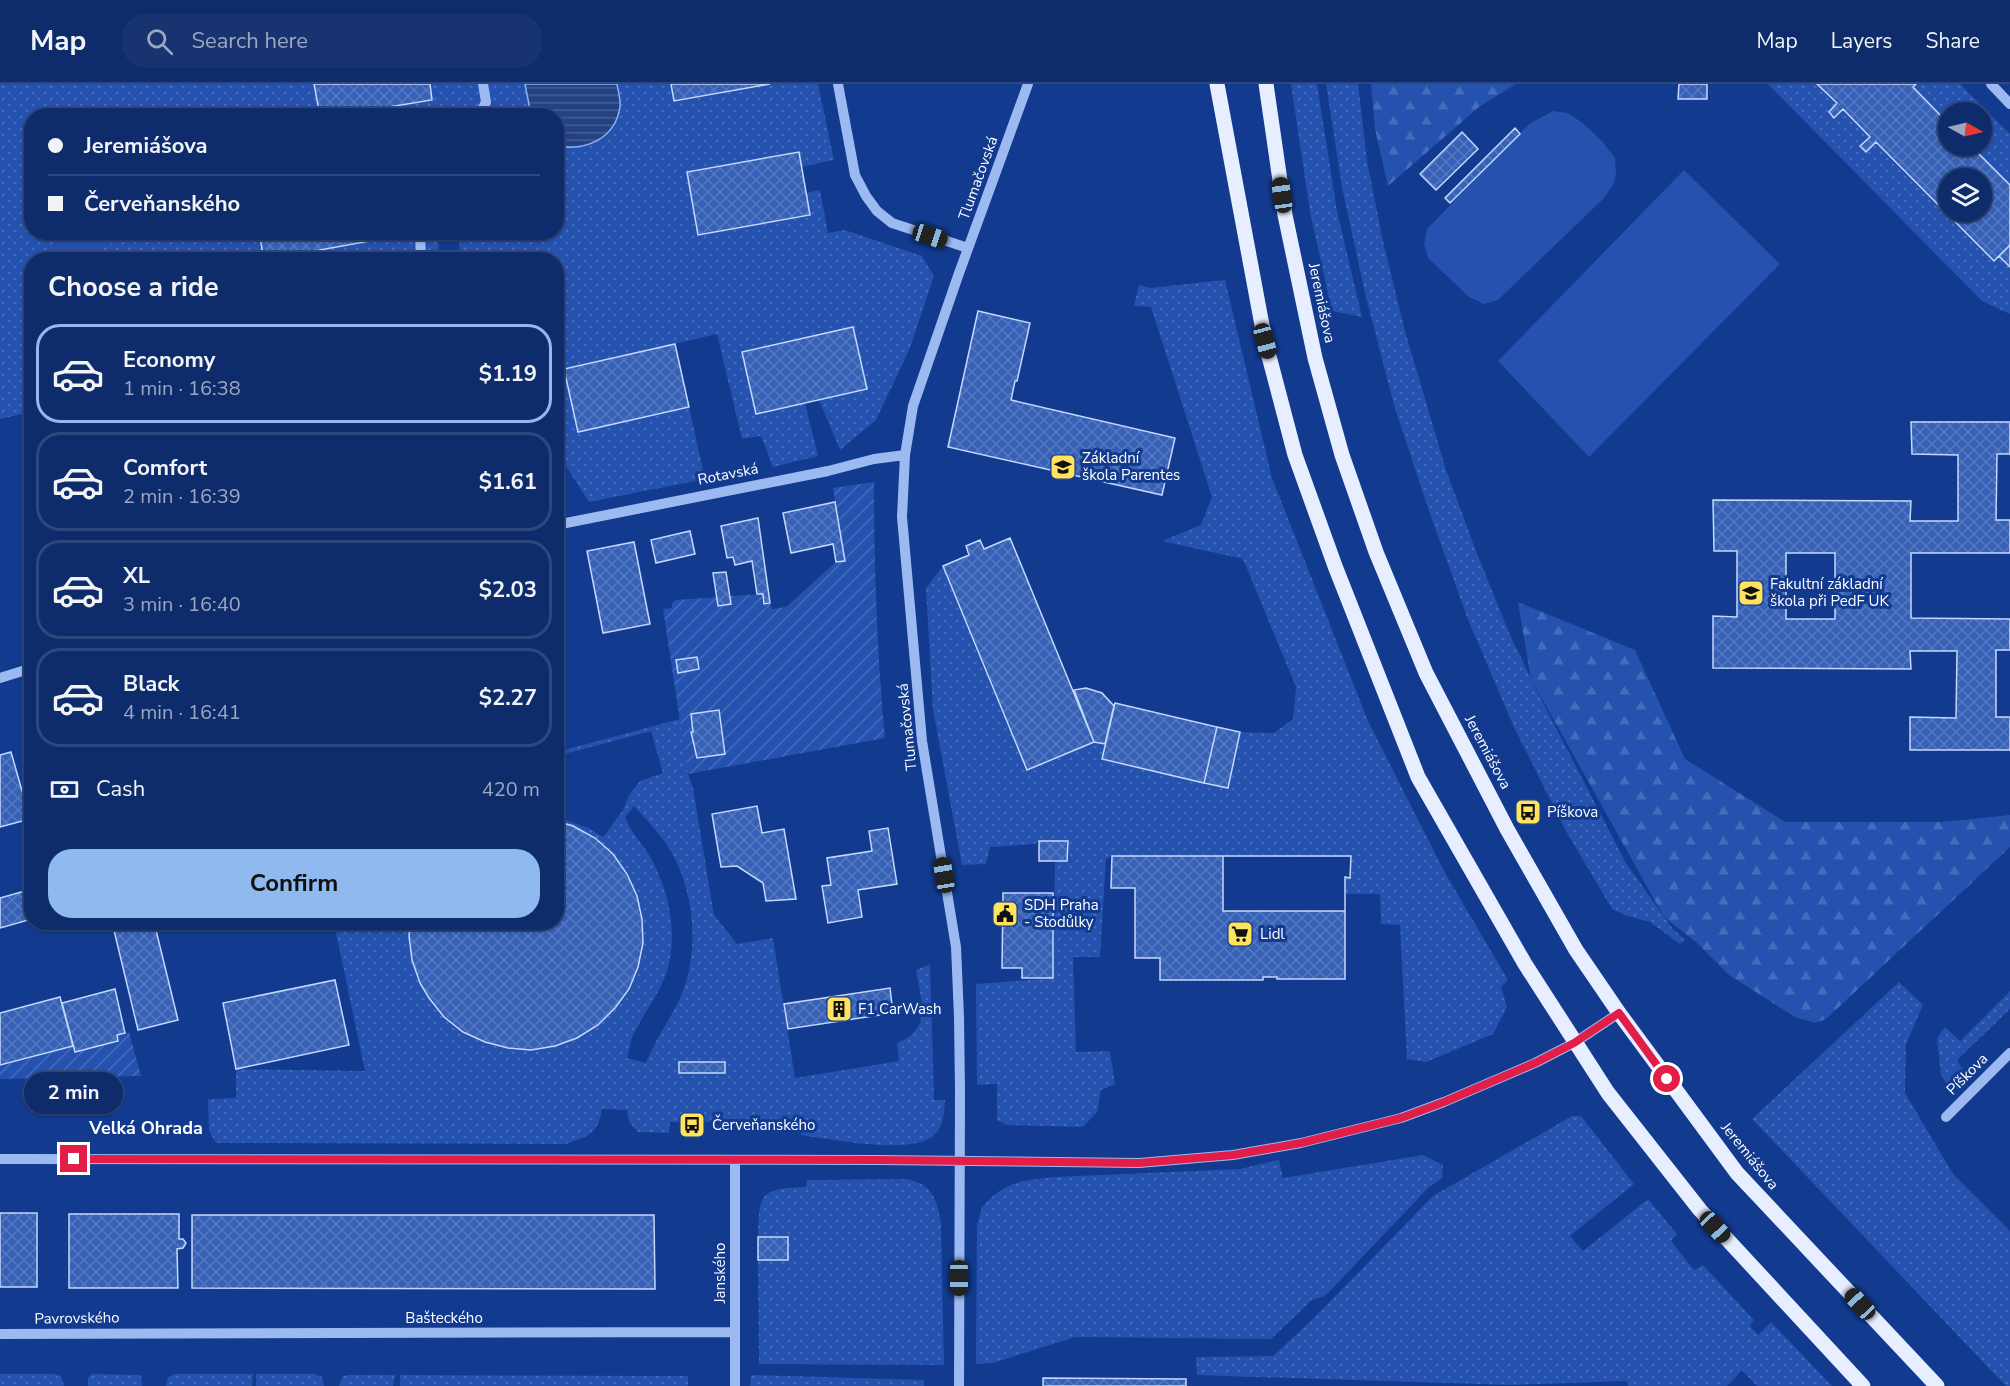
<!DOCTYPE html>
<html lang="en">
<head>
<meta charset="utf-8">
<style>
	:root { --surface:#0e2c6b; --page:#173471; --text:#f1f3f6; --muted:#9ba7c1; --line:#2e487e; --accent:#90b9f0 }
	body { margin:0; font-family:"Nunito Sans",sans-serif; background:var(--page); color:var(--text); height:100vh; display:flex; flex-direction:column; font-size:22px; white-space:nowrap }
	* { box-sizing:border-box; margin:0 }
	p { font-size:20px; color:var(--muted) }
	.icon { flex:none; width:33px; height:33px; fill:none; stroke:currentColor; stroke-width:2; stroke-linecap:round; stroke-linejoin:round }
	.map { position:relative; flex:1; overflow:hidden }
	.details { position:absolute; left:24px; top:168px; width:540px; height:678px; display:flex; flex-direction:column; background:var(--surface); border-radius:24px; box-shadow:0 2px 4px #0004,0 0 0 2px var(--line) }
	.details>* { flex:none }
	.top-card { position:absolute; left:24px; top:24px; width:540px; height:132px; border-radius:24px; box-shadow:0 2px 4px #0004,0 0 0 2px var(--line); display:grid; align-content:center; height:132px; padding:0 24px; background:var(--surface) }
	.needle { width:39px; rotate:98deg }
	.buttons { position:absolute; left:1938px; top:18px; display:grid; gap:12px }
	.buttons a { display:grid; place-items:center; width:54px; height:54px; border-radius:50%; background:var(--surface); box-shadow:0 2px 4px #0004,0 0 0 2px var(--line); font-size:30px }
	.end { position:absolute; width:27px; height:27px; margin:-14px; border:8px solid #e11d48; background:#fff; box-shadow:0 0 0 3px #fff }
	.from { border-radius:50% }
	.bubble { position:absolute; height:42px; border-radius:21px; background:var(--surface); box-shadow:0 2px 4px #0004,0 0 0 2px var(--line); font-size:20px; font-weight:700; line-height:42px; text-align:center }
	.car { position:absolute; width:18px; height:36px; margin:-18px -9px; border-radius:8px; box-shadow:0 0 4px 2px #0007; background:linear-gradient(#222 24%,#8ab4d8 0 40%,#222 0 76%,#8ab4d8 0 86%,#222 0) }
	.top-card b { display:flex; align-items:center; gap:21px; height:57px; font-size:22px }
	.top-card b+b { border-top:2px solid var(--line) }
	.top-card i { width:15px; height:15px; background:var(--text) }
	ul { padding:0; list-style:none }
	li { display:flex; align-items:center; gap:18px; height:99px; margin:0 12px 9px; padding:0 12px; border:3px solid var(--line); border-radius:24px }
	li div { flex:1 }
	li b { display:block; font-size:22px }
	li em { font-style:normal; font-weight:700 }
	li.active { border-color:var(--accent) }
	li>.icon { width:54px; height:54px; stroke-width:1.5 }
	h2 { padding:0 24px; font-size:27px; line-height:72px }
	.pay { display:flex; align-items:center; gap:15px; height:66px; padding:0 24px; font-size:22px }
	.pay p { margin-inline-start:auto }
	.button { display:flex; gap:12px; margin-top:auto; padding:12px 24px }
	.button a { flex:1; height:69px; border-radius:24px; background:var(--accent); color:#111; font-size:24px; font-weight:700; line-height:69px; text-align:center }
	header { display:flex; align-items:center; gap:36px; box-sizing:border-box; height:84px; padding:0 30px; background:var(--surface); border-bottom:2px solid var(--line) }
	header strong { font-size:28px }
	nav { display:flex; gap:33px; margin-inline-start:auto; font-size:21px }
	.search { width:420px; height:54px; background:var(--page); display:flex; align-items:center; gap:15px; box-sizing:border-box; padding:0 21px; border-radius:24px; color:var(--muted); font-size:22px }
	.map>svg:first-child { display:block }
	.grass { fill:url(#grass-dots); fill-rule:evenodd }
	.forest { fill:url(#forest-firs) }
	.garden { fill:url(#garden-furrows); fill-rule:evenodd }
	.pitch { fill:#2452ae }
	.water { fill:url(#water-rules); stroke:#8eb2f5; stroke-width:1.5 }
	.building { fill:url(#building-cross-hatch); stroke:#c4d7fc; stroke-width:1.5; fill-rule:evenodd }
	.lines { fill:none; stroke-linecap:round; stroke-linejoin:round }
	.minor { stroke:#9db9f1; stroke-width:10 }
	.major { stroke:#e7eeff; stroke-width:15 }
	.route { stroke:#e11d48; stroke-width:8 }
	.labels { text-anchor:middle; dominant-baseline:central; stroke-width:6; stroke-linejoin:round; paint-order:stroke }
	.street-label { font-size:15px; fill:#fff; stroke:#123a8f }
	.poi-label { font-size:15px; fill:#fff; stroke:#123a8f; text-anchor:start }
	.quarter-label { font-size:18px; font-weight:bold; fill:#fff; stroke:#123a8f }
</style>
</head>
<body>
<header>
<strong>Map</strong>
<div class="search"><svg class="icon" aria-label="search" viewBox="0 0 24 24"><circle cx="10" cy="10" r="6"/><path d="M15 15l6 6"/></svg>Search here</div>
<nav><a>Map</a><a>Layers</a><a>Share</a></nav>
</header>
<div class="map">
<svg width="2010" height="1302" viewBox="0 0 2010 1302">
	<defs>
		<pattern id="grass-dots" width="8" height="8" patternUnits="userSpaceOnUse" patternTransform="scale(1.5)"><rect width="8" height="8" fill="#2452ae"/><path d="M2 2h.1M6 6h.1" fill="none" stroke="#456cba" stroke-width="1.8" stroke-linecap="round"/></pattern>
		<pattern id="forest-firs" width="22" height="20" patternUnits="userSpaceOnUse" patternTransform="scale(1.5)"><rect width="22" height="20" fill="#2452ae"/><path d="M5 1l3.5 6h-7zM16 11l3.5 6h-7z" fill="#456cba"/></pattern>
		<pattern id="garden-furrows" width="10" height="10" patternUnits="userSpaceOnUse" patternTransform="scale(1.5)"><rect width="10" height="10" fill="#2452ae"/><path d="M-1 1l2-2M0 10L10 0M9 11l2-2" fill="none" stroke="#456cba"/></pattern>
		<pattern id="water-rules" width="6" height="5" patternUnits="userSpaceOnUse" patternTransform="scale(1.5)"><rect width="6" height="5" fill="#244282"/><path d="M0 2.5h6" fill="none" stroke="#455e95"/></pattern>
		<pattern id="building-cross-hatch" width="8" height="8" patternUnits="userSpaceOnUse" patternTransform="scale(1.5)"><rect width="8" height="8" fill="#3661b6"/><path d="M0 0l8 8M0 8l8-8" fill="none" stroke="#5479c1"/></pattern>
	</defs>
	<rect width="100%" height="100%" fill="#123a8f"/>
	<path class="grass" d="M0,0h314l6,31 -288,1v116l26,1 -7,26 -19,1 -1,152 -31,7z
		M430,0h95l6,31 -197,1 98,-16z
		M617,0h201l16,76 -33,7 -103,68 112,-19 -4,-23 14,-3 8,43 17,-3 77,26 12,20 -24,72 -34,72 -36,30 -21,-50 48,-11 -14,-62 -111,25 14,62 49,-11 13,53 -45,11 -12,-31 -19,3 -25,-105 -152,35 14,62 110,-24 16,72 -116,23 -32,-50 -1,-192 -96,-1 -1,-26 97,-1 1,-86 9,2 55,-43z
		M1291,0h26l20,127 25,106 -30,-6 -22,-99z
		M1326,0h32l9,77 16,80 22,90 41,139 30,81 34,84 32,66 84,162 46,65 13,12 -5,4 -30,-22 -23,-6 -15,-7 -46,-78 -53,-106 -46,-108 -38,-106 -35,-106 -29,-112 -23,-106z
		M1768,0h49l20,19 -8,9 5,5 9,-8 27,28 -10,9 6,6 10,-10 118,119 5,-5 11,11v47l-28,-13z
		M1916,0h44l50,50v51l-39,-39h11v-34h-34v11l-35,-36z
		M259,148l5,27 -174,1 -1,-8 28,-12v-7z
		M375,149h63l1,26h-107l-2,-6 -5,1 1,5h-9l-1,-3 -6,1v2l-44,1 110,-20z
		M1225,196l47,198 96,243 76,150 64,109 -7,7 6,20 -14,27 -67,28 -19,-3 -7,-134 -19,-1 -1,-30h-35v-17h5v-20l-238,-1 -6,3 -6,98h-27l3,95 34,-1 5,33 -14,6 -4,22 -14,15 -76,-2 -10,-5v-36l-20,1 -1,-101 77,-6 2,-117h12l1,-20h-29l-4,3 -45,3 -4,17 -24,1 -29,-155 -7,-122 17,-22 84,204 67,-28 11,2 -3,15 126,29 12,-56 34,1 19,-14 3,-32 -53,-128 -81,-18 39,-16 11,-28 -61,-190 -17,-1 5,-21 11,3z
		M680,635l8,55 5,14 21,127 23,29 36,-6 22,140 104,-17 -2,-18c36,-14 24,-43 19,-73l14,-6 4,136h11c-1,12 -1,27 -11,35 -22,21 -104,4 -133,0v-14l-131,1 -1,11 -31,-1 -9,-10 -2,-12 -25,-1c-4,25 -13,27 -36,35l-350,-1 -7,-12 -1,-32 28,-1v-29l129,2 -31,-148h76c3,16 5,48 12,62 34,74 144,87 194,22 11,-14 16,-28 21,-45 8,-25 7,-51 -4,-75 -16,-34 -42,-55 -76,-66v-4l31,11 15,9 20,-27 6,-15 11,-14 23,-8 -12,-42 -94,25v-4zM634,722c12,13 25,27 35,42 24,39 30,94 16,137 -9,28 -29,51 -39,78l-19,-5c2,-6 3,-12 4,-18 7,-18 25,-41 33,-61 16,-38 6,-89 -15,-124 -8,-13 -19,-24 -24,-38zM679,978h46v11h-46z
		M1899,898l24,23 -17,39 -1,49 48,81 57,57v155h-4l-254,-267z
		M2010,907v18l-53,51 12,19 -11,7 -11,-2 -6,-9 -4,-37 8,-11 15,14z
		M1572,1032h9l53,68 -64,52 13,15 65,-52 29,35 -6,7 23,29 9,-5 51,55 -4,6 8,9 13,-13 61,64h-75l-15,-16 -15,16h-99l-1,-5 -117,4 -313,-10 -1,-18 77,-1 43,-40 117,-120z
		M1423,1071l20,10 -1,13 -14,10 -99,104 -6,5 -10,2 -42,40 -196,-2 -82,26 -17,1 1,-139 5,-18 12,-12 14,-9 14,-5 32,-4 186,-8 39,-9 4,18z
		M906,1095c27,5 31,21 35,45l3,141 -185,-1 -1,-104h30v-23h-30c1,-45 2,-48 48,-50l1,-7z
		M0,1290h53l8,2 3,10h-64z
		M92,1290l49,1 1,11h-54v-8z
		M175,1290h78l-1,12h-86l2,-9z
		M256,1290h58l8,3 2,9h-68z
		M349,1291h46l-2,11h-54l4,-10z
		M400,1291l288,1v10h-288z
		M751,1291l173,5v6h-174z"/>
	<path class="forest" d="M1371,0h145l-37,23 -91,79 -13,-57z
		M1518,518l117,48 50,109 100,63h158l67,-7v32l-184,172 -11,4 -20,-6 -66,-42 -32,-32 -33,-26 -133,-238z"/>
	<path class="garden" d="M874,398c0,86 3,171 11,256l-197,36 -25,-165 9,-1v-4l3,-4 88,-6 1,10 6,-1 2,6 14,-2 50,-45 9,-1 -12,-73zM719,626l6,44 -28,4 -6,-26h2l-2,-18z
		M129,948l12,44 -141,3v-13l73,-20 2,6 20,-5v-6z"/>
	<path class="pitch" d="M1553,27l15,2 16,11 18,17 13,17 1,16 -3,11 -10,14 -105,101 -14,4 -15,-7 -41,-39 -4,-14 3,-15 102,-105z
		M1684,86l96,94 -191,193 -91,-96z
		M58,148h59v8l-28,12 1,7h-39z"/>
	<path class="water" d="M525,0h92c1,7 4,16 3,23 -5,32 -34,44 -63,39l-1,-30 -25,-1z"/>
	<path class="building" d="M314,0h116l2,16 -98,16h-14z
		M671,0h99l-96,17z
		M1679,0h28v15h-29z
		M1817,0h99l-3,3 35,36v23h23l39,39v60l-16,16 -118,-119 -10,10 -6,-6 10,-9 -27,-28 -9,9 -5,-6 8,-9zM1948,94h34v34h-34z
		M1515,44l5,6 -70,69 -5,-5z
		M1462,48l16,17 -42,41 -16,-16z
		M799,68l11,63 -112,20 -11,-63z
		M259,148h116l1,8 -112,20z
		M2010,161v22l-11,-11z
		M978,227l52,12 -13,58h-2l-4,19 164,38 -13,57 -214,-48z
		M853,243l14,62 -111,25 -14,-62z
		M675,260l14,63 -111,25 -14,-63z
		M1911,338h99v32h-13l-1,66h14v33h-99v65l99,1v31h-14v67h14v33h-100v-33l46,1 1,-67h-47l1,18 -198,-1v-52l24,1v-66h-23l-1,-51 198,1 -1,20h48v-66l-46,-1zM1786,469h49v66h-49z
		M835,418l10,59 -9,1 -3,-18 -42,9 -8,-40z
		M758,434l12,85 -6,1 -1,-10h-6l-5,-33 -17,4 -2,-8 -6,1 -6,-32z
		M690,447l5,23 -39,9 -5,-23z
		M1010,454l84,204 -67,28 -84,-204 26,-11 -3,-9 14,-6 4,9z
		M634,458l16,82 -47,9 -16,-82z
		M726,488l5,32 -13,2 -5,-33z
		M32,489v23l-8,-20z
		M697,573l2,12 -21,4 -2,-13z
		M1086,604l16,5 12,13 -9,38 -11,-2 -20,-52z
		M1115,619l102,24 -13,56 -102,-24z
		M719,626l6,44 -28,4 -6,-26h2l-2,-18z
		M1217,643l23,5 -12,56 -24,-5z
		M11,668l19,67 -30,8v-72z
		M757,722l5,27 22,-4 12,70 -30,2 -3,-18 -26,-17 -16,1 -9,-53z
		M556,737l17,5 22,12 18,16 14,20 10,22 5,23 1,24 -5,24 -9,22 -14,19 -17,17 -21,13 -22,8 -24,4 -23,-2 -23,-6 -22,-10 -19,-15 -15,-19 -9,-15 -8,-23 -3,-24 1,-14h146z
		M888,744l9,56 -39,6 4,27 -34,6 -6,-37 9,-1 -4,-27 45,-7 -3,-20z
		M1039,757h29l-1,20h-28z
		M1112,772h239l-1,22 -5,-1v102h-68v-2h-14v3h-103v-22h-25v-70h-24z
		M1223,772h128l-1,22 -5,-1v34h-122z
		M32,805v30l-32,9v-30z
		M1003,809h50v85h-31v-10h-20z
		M112,838h42l24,98 -40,10z
		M335,896l14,65 -113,24 -13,-66z
		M890,904l3,25 -105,16 -4,-25z
		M115,905l10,44 -8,2 1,6 -43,11 -13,-49z
		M60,913l13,49 -73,19v-52z
		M679,978h46v11h-46z
		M0,1129h37v74h-37z
		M69,1130h110v25h4l3,4 -3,5 -6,1 1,39h-109z
		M192,1131h462l1,74 -463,-1z
		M758,1153h30v23h-30z
		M1043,1294l143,1v7h-143z"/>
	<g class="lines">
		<path class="minor" d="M838,0l17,91 11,21 11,15 15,12 76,25
			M1991,0l19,20
			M479,32l7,-14 -3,-18
			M420,148l1,28
			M556,441l272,-54 46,-12 31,-4
			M0,594l32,-10
			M1946,1033l64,-64
			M0,1075l879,1 260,3 94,-8 68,-12 100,-25 43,-16 91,-39 39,-20 45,-30
			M0,1250l735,-2
			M735,1302v-225
			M959,1302l1,-295 -1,-74 -3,-70 -34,-206 -20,-224 3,-62 8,-49 45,-130 70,-192"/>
		<path class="major" d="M1217,0l48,257 30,114 40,111 83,211 107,187 83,129 92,117 163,176
			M1266,0l19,131 30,143 27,97 34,97 50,121 81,156 69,121 43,63 118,160 200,213"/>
	</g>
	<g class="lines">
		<path class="route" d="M74,1075l805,1 260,3 94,-8 68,-12 100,-25 43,-16 91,-39 39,-20 45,-30 48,66"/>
	</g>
	<defs>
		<g id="school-square" transform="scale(1.35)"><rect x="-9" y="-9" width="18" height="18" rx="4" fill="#ffe35d" stroke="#123a8f"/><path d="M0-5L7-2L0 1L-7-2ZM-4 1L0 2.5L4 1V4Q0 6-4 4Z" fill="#111"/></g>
		<g id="bus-square" transform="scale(1.35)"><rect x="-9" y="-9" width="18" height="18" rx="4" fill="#ffe35d" stroke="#123a8f"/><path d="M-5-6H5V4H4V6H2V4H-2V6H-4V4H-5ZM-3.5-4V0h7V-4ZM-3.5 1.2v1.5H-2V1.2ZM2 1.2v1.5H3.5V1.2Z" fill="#111"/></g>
		<g id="civic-square" transform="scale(1.35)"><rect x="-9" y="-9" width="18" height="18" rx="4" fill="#ffe35d" stroke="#123a8f"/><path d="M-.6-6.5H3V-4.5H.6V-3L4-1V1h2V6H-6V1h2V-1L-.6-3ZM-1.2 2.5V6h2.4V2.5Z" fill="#111"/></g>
		<g id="supermarket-square" transform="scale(1.35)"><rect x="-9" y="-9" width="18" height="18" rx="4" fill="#ffe35d" stroke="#123a8f"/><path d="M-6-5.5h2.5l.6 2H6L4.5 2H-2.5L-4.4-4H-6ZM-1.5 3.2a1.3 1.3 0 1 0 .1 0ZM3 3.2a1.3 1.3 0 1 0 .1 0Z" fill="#111"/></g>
		<g id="building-square" transform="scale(1.35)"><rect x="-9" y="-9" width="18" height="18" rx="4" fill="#ffe35d" stroke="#123a8f"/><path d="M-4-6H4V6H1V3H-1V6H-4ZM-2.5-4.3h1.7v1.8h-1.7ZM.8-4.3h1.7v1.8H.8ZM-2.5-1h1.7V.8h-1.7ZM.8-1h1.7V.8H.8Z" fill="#111"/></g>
	</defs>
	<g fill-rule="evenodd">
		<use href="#school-square" x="1063" y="383"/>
		<use href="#school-square" x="1751" y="509"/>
		<use href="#bus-square" x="1528" y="728"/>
		<use href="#civic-square" x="1005" y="830"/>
		<use href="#supermarket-square" x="1240" y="850"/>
		<use href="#building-square" x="839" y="925"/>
		<use href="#bus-square" x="692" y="1041"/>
	</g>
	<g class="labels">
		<g class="street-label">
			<text transform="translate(978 94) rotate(-70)">Tlumačovská</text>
			<text transform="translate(1322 219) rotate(78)">Jeremiášova</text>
			<text transform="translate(728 390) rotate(-11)">Rotavská</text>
			<text transform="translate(907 643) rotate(-96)">Tlumačovská</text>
			<text transform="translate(1488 668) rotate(62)">Jeremiášova</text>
			<text transform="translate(1967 990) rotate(-45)">Píškova</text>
			<text transform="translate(1750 1072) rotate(51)">Jeremiášova</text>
			<text transform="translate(720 1189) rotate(-90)">Janského</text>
			<text transform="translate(77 1234) rotate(-1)">Pavrovského</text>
			<text x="444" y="1234">Bašteckého</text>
		</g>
		<g class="poi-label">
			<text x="1082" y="374">Základní<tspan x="1082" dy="17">škola Parentes</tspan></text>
			<text x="1770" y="500">Fakultní základní<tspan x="1770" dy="17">škola při PedF UK</tspan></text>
			<text x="1547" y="728">Píškova</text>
			<text x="1024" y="821">SDH Praha<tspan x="1024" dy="17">- Stodůlky</tspan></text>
			<text x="1260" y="850">Lidl</text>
			<text x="858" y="925">F1 CarWash</text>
			<text x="712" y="1041">Červeňanského</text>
		</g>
		<g class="quarter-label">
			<text x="146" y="1044">Velká Ohrada</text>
		</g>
	</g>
</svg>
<div class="buttons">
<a><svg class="needle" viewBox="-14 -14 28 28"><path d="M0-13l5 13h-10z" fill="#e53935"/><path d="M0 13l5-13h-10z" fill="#9ba7c1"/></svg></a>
<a><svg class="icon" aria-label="layers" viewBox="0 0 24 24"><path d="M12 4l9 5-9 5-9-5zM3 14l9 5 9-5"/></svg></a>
</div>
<i class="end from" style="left:1667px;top:995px"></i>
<i class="end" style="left:74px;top:1075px"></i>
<div class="bubble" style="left:24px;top:988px;width:99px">2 min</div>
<i class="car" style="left:1282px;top:111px;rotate:352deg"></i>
<i class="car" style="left:930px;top:152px;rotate:108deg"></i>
<i class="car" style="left:1265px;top:257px;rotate:165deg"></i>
<i class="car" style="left:944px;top:791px;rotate:351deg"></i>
<i class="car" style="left:1715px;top:1143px;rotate:137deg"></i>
<i class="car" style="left:959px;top:1194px;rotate:180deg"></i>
<i class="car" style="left:1860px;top:1220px;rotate:317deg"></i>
<div class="top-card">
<b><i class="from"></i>Jeremiášova</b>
<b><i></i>Červeňanského</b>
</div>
<section class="details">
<h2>Choose a ride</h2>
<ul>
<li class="active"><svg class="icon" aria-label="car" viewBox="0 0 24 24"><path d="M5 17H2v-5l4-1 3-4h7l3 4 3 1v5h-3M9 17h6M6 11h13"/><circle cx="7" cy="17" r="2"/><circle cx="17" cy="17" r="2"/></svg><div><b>Economy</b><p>1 min · 16:38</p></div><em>$1.19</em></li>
<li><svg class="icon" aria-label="car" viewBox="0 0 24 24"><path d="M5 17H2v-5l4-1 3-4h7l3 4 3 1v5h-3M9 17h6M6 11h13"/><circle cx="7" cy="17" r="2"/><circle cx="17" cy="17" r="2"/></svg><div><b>Comfort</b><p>2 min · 16:39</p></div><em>$1.61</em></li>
<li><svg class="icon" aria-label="car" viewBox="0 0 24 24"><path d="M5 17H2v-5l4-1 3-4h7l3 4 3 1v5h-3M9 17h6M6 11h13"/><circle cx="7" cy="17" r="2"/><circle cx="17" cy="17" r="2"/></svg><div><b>XL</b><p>3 min · 16:40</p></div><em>$2.03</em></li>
<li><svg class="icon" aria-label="car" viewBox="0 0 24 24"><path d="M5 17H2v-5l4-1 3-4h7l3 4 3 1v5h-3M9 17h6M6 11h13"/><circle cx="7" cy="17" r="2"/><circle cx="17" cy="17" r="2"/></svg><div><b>Black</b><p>4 min · 16:41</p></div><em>$2.27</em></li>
</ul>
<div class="pay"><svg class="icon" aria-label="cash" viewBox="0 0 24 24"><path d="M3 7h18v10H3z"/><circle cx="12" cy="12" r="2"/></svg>Cash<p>420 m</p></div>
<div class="button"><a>Confirm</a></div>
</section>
</div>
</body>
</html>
